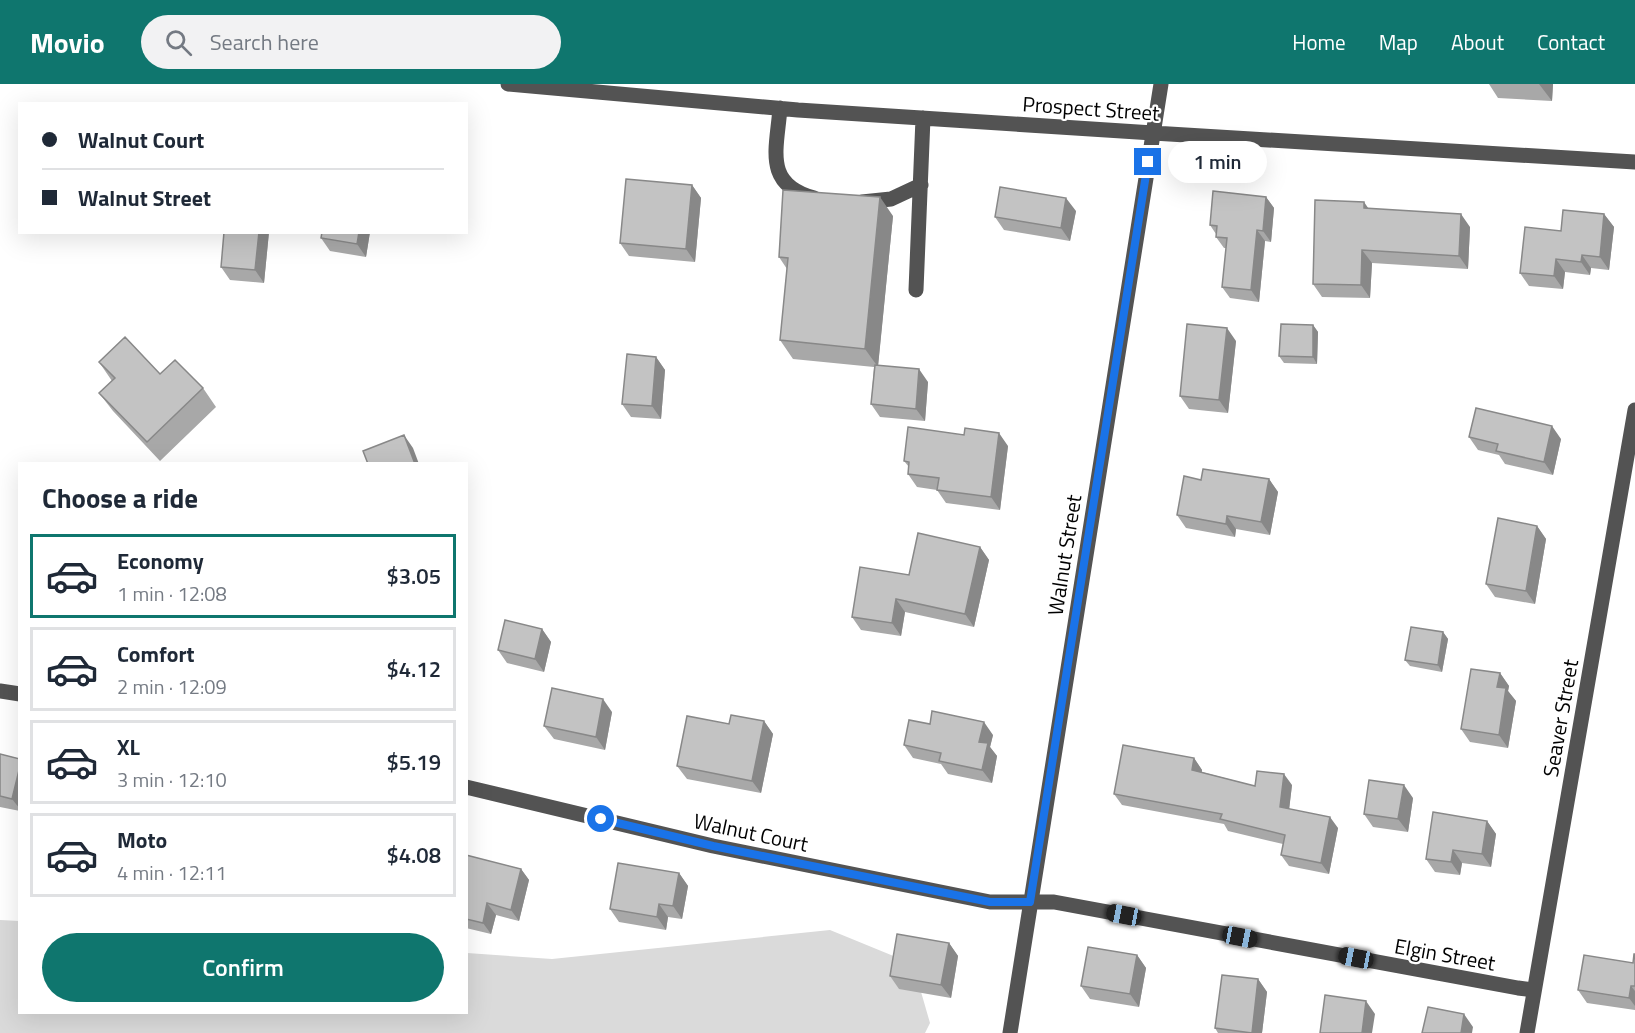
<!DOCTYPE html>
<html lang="en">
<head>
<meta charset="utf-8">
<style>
	:root { --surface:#fff; --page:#f2f2f3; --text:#1f2937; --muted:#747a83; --line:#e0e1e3; --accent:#0f766e }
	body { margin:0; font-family:"Titillium Web",sans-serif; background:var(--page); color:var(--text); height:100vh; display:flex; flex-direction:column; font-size:22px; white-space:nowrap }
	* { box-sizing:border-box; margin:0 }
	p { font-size:20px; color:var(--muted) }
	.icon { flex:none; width:33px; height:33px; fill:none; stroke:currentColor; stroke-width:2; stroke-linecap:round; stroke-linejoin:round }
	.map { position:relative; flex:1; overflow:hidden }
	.panel { position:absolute; left:18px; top:378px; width:450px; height:552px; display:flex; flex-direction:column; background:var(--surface); border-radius:0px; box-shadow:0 6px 24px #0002 }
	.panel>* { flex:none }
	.hud { position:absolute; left:18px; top:18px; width:450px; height:132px; border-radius:0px; box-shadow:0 6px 24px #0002; display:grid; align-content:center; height:132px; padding:0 24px; background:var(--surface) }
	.end { position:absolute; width:27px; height:27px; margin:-14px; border:8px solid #1a73e8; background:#fff; box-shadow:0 0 0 3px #fff }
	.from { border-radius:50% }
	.bubble { position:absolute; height:42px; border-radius:21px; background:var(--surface); box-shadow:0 6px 24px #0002; font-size:20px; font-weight:600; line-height:42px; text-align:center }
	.car { position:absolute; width:18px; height:36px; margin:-18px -9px; border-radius:8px; box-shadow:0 0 4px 2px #0007; background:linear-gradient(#222 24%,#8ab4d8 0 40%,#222 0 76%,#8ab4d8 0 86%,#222 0) }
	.hud b { display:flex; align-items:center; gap:21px; height:57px; font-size:22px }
	.hud b+b { border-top:2px solid var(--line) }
	.hud i { width:15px; height:15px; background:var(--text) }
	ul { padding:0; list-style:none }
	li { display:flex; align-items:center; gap:18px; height:84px; margin:0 12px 9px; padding:0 12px; border:3px solid var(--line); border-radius:0px }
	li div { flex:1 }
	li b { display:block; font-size:22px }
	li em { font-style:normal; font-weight:600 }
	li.current { border-color:var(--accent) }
	li>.icon { width:54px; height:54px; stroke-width:1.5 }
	h2 { padding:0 24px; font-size:27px; line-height:72px }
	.primary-button { display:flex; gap:12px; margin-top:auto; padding:12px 24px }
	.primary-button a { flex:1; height:69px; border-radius:36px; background:var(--accent); color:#fff; font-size:24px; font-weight:600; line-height:69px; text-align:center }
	header { display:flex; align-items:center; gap:36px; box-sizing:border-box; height:84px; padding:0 30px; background:var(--accent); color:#fff }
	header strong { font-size:28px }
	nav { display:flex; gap:33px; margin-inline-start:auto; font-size:21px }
	.search { width:420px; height:54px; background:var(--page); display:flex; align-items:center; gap:15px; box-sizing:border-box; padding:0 21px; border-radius:33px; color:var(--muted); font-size:22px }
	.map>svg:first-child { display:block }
	.green { fill:#dadada }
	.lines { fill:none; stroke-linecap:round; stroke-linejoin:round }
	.minor { stroke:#535353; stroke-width:15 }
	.wall { fill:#a8a8a8 }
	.shaded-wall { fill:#888 }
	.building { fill:#c3c3c3; stroke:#888; stroke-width:1.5 }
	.route { stroke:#1a73e8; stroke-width:8 }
	.labels { text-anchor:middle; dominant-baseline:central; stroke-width:4.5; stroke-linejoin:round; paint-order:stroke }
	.street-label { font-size:21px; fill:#000; stroke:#fff }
</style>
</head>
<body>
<header>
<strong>Movio</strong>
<div class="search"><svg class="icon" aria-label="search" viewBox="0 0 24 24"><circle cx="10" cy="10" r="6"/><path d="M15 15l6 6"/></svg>Search here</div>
<nav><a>Home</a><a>Map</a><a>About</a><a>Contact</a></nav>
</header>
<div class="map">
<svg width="1635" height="949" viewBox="0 0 1635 949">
	<rect width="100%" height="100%" fill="#fff"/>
	<path class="green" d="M0,836l19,1 1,91h446l1,-59 85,6 278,-29 83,34 17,59 -5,10h-925z"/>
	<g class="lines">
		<path class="minor" d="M508,0l290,26 355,23 482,29
			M780,24c-3,41 -17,76 34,90
			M862,118l29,-3 30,-14
			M916,206l7,-172
			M0,607l20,3
			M466,703l247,59 277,56h64l464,86 16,2
			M1010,949l151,-949
			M1527,949l108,-623"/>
	</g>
	<path class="wall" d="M1489,0h64l-1,17 -54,-3z
		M692,101l9,13 -6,64 -66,-6 -9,-13z
		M1266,113l8,11 -3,34 -6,-1 -6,61 -29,-4 -8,-11 4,-39h-2l-8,-11v-3l-6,-9z
		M1369,125l101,18 -2,42 -96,-6 -2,35 -48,-1 -9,-13z
		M1076,127l-6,30 -66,-11 -9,-13z
		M1604,130l10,13 -5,43 -18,-2 -1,7 -25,-3 -2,17 -34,-3 -9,-13 41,-42z
		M893,132l-15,149 50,17 -3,39 -45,-4 -9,-13 3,-37 -81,-8 -13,-19 7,-71 -8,-12z
		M269,148l-5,51 -34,-3 -9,-13z
		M370,148l-4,25 -36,-6 -9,-13z
		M1313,241l5,7 -1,32 -33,-1 -5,-7z
		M1236,257l-8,72 -39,-4 -9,-13z
		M656,273l9,13 -4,49 -30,-2 -9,-13z
		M99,278l104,26 13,19 -56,54 -47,-50 -14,-18 13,-12z
		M1469,353l92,2 -8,36 -48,-11 -6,-9 -21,-5z
		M1008,362l-8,64 -54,-7 -9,-13 -20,-3 -9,-13 1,-7 -5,-6z
		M1269,395l9,13 -8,43 -34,-6 -1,8 -49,-9 -9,-13 24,-35z
		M1537,442l9,13 -11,65 -40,-7 -9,-13z
		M980,463l9,13 -15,67 -69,-15 -4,24 -40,-6 -9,-13 57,-42z
		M542,545l9,13 -7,30 -37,-9 -9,-13z
		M1443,548l5,7 -6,33 -32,-6 -5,-6z
		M1500,589l9,13 -1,5 8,10 -8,47 -38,-6 -9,-13z
		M612,628l-7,38 -51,-11 -10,-13z
		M764,637l9,13 -12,59 -74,-14 -10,-13 52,-42z
		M930,640l63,11 -3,12 7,9 -5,27 -44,-9 -7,-10 -28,-6 -9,-13z
		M0,670l20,5v52l-20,-4z
		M1194,674l8,12v2l53,14 37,-1 -3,24 49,19 -9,46 -40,-8 -8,-11 2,-11 -55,-13 -4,-7 -102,-19 -8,-11z
		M1413,714l-5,34 -35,-5 -9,-13z
		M1487,737l9,13 -5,33 -29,-4 -2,12 -25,-3 -9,-13z
		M466,771l55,14 8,11 -10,41 -23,-6 -5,19 -25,-6z
		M679,789l9,13 -6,33 -14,-2 -2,13 -47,-8 -9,-13z
		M949,859l9,13 -7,42 -52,-9 -9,-13z
		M1635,870v56l-48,-7 -9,-13 55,-27z
		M1137,871l9,13 -7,39 -49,-8 -9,-13z
		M1258,895l9,13 -5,41h-44l-3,-5z"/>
	<path class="shaded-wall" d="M1539,0h14l-1,17z
		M692,101l9,13 -6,64 -9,-13z
		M880,113l13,19 -15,151 -13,-18z
		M1266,113l8,11 -3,34 -8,-11z
		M1066,114l10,13 -6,30 -9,-13z
		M1364,118l9,13 -9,-7z
		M1461,130l9,13 -2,42 -9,-13z
		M1604,130l10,13 -5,43 -9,-13z
		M1257,146l8,11 -6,61 -8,-12z
		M259,148h10l-5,51 -9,-13z
		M359,148h11l-4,25 -9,-13z
		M1362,166l10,13 -2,35 -9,-13z
		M1582,171l9,13 -1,7 -9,-13z
		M1556,175l9,13 -2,17 -9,-13z
		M1313,241l5,7 -1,32 -4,-7z
		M1227,244l9,13 -8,72 -9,-13z
		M656,273l9,13 -4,49 -9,-13z
		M919,285l9,13 -3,39 -9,-12z
		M1552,342l9,13 -8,36 -9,-13z
		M999,349l9,13 -8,64 -9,-13z
		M404,351l9,13 6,16h-4z
		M1269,395l9,13 -8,43 -9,-13z
		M1227,432l9,13 -1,8 -9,-13z
		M1537,442l9,13 -11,65 -9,-13z
		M980,463l9,13 -15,67 -9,-13z
		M896,515l9,13 -4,24 -9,-13z
		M542,545l9,13 -7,30 -9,-13z
		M1443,548l5,7 -6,33 -4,-7z
		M1500,589l9,13 -1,5 8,10 -8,47 -9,-13 -2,-48z
		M603,615l9,13 -7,38 -9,-13z
		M764,637l9,13 -12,59 -9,-12z
		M984,638l9,13 -3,12 7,9 -5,27 -10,-13 -3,-28z
		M1194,674l8,12 -2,11 -8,-11z
		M20,682v43l-8,-10z
		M1284,690l8,11 -4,34 -8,-12z
		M1404,701l9,13 -5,34 -10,-13z
		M1330,733l8,11 -9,46 -8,-11z
		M1487,737l9,13 -5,33 -9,-13z
		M1453,766l9,13 -2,12 -9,-13z
		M521,785l8,11 -10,41 -8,-11z
		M679,789l9,13 -6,33 -9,-13z
		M487,819l9,12 -5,19 -8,-11z
		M659,820l9,13 -2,13 -9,-13z
		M949,859l9,13 -7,42 -10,-13z
		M1137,871l9,13 -7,39 -9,-13z
		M1258,895l9,13 -5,41h-10z
		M1631,902l4,5v15l-6,-8z
		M1366,917l9,13 -3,19h-10z
		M1464,930l9,13 -1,6h-11z"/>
	<path class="building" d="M626,95l66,6 -6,64 -66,-6z
		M1000,103l66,11 -5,30 -66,-11z
		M783,106l97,7 -15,152 -85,-9 8,-82 -9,-1z
		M1213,107l53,6 -3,34 -6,-1 -6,60 -29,-3 5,-49 -11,-1 1,-11 -7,-1z
		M1315,116l49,2v6l97,6 -2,42 -97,-6 -1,35 -48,-1z
		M1563,126l41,4 -4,43 -18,-2 -1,7 -25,-3 -2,17 -34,-3 5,-46 36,4z
		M224,148h35l-4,38 -34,-3z
		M322,148h37l-2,12 -36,-6z
		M1187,240l40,4 -8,72 -39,-4z
		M1281,240l32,1v32l-34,-1z
		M125,253l35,37 15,-14 28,28 -56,54 -48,-49 16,-15 -16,-16z
		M627,270l29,3 -4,49 -30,-2z
		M875,281l44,4 -3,40 -45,-5z
		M1476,324l76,18 -8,36 -48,-11 2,-7 -29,-7z
		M908,343l56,8 1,-7 34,5 -8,64 -54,-7 2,-12 -31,-4 1,-12 -5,-1z
		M404,351l11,29h-47l-5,-13z
		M1203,385l66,10 -8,43 -34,-6 -1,8 -49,-9 7,-39 17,4z
		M1498,434l39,8 -11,65 -40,-7z
		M918,449l62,14 -15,67 -69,-15 -4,24 -40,-6 8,-50 49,8z
		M505,536l37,9 -7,30 -37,-9z
		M1411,543l32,5 -5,33 -33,-5z
		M1471,585l29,4 -3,14 9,1 -7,47 -38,-6z
		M552,604l51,11 -7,38 -52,-11z
		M932,627l52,11 -5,20 9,1 -6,27 -43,-9 2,-8 -37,-8 5,-25 21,4z
		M731,631l33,6 -12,60 -75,-15 10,-50 42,8z
		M1123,661l71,13 -2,12 63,16 2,-15 27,3 -4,33 50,10 -9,46 -40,-8 4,-20 -65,-16 2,-5 -108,-20z
		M0,670l20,5v7l-8,33 -12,-3z
		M1369,696l35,5 -6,34 -34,-5z
		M1433,728l54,9 -5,33 -29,-4 -2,12 -25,-3z
		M466,771l55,14 -10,41 -24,-7 -4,20 -17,-4z
		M618,779l61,10 -6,33 -14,-2 -2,13 -47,-8z
		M897,850l52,9 -8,42 -51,-9z
		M1088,863l49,8 -7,39 -49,-8z
		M1634,870h1v32h-4l-2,12 -51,-8 6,-35 49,8z
		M1222,891l36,4 -6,54 -37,-5z
		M1325,911l41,6 -4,32h-42z
		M1428,923l36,7 -3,19h-39z"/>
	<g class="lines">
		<path class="route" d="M601,735l112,27 277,56h40l118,-740"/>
	</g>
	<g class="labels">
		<g class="street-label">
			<text transform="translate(1091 24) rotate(4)">Prospect Street</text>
			<text transform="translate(1064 471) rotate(-81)">Walnut Street</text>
			<text transform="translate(1560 634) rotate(-80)">Seaver Street</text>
			<text transform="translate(751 748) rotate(12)">Walnut Court</text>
			<text transform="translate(1445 870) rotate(10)">Elgin Street</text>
		</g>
	</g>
</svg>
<i class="end from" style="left:601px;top:735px"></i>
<i class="end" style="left:1148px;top:78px"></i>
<div class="bubble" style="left:1168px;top:57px;width:99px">1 min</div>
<i class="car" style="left:1124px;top:831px;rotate:281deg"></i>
<i class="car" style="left:1240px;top:853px;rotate:101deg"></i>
<i class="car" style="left:1356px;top:874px;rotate:281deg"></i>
<div class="hud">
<b><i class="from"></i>Walnut Court</b>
<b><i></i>Walnut Street</b>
</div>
<section class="panel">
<h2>Choose a ride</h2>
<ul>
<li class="current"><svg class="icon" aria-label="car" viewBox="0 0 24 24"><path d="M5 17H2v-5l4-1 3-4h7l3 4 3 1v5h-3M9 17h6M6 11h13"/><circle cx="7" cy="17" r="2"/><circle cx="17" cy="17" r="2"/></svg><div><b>Economy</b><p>1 min · 12:08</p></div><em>$3.05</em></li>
<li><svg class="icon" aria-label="car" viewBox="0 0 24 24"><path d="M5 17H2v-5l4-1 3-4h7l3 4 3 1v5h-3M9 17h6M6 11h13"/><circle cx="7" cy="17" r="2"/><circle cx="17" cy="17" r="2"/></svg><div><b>Comfort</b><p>2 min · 12:09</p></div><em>$4.12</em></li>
<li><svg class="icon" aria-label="car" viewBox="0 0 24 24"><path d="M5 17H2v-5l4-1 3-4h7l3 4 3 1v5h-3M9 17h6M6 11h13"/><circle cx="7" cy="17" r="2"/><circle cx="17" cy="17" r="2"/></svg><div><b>XL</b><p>3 min · 12:10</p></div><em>$5.19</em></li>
<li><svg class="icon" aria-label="car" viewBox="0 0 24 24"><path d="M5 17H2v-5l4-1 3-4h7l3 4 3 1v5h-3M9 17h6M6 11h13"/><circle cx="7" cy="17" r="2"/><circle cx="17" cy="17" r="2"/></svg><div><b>Moto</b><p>4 min · 12:11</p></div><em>$4.08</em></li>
</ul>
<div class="primary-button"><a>Confirm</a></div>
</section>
</div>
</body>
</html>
